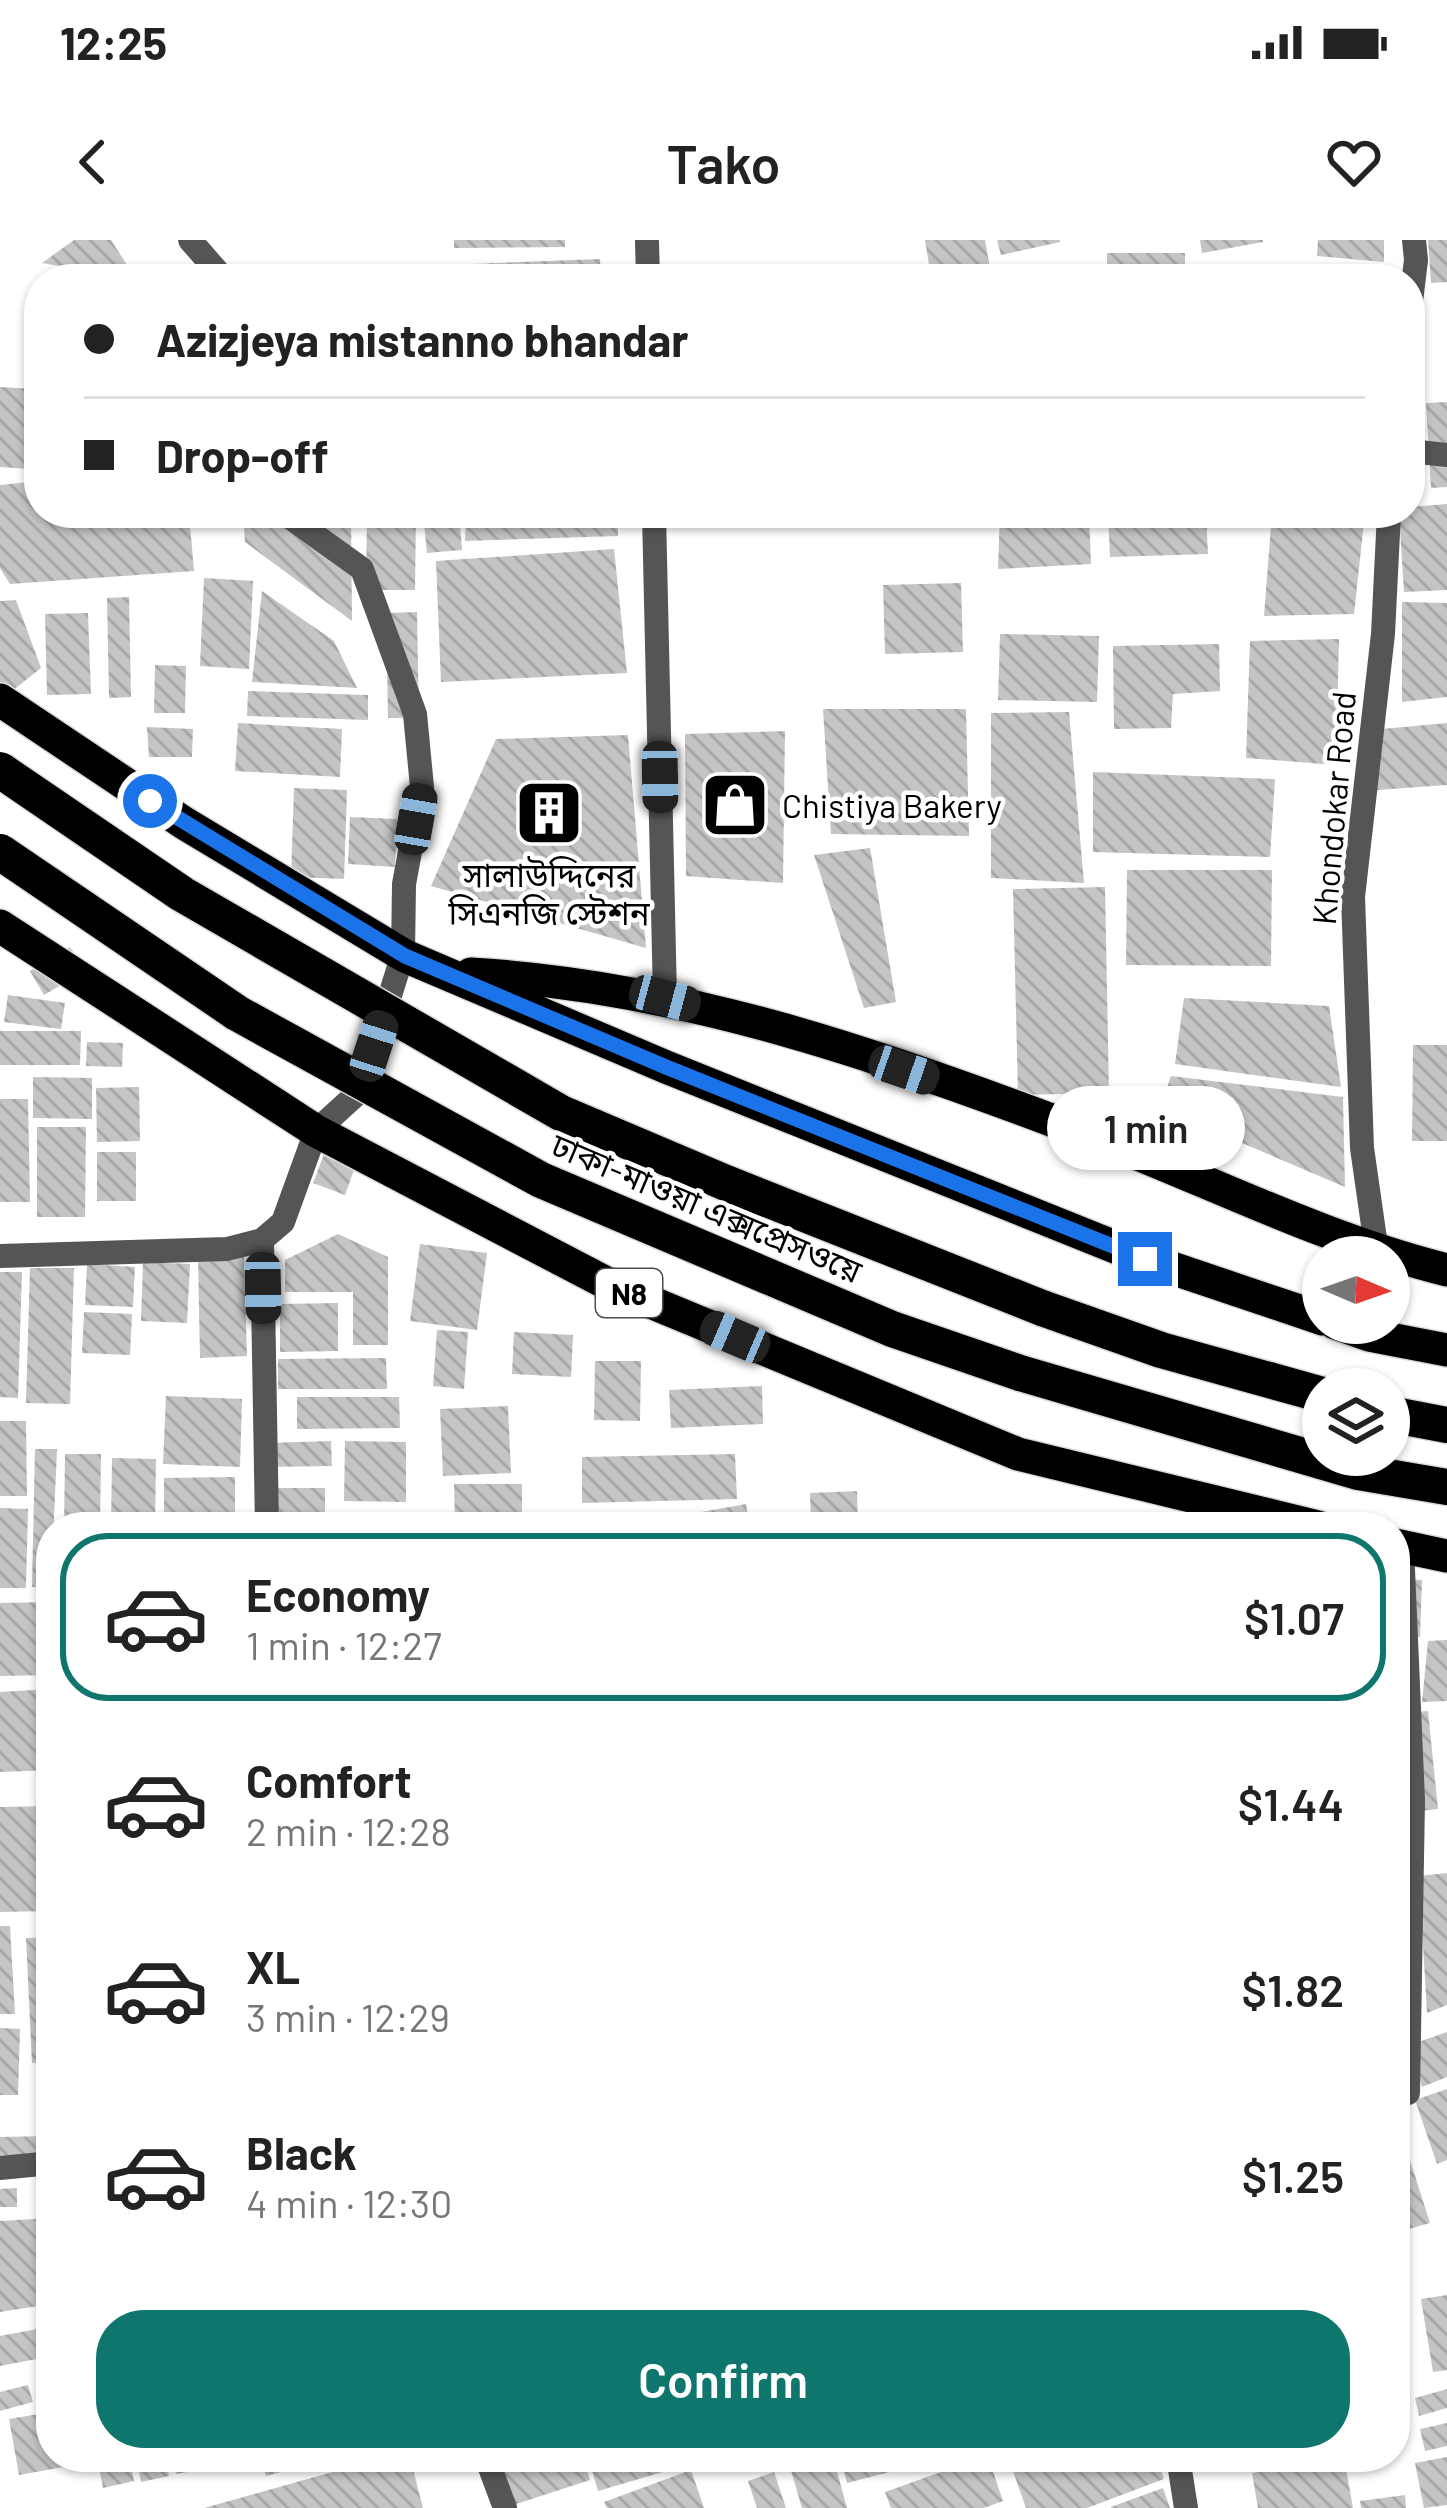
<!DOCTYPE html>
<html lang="en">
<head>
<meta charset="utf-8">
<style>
	:root { --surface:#fff; --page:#f2f2f2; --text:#222; --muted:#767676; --line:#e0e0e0; --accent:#0f766e }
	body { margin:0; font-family:Barlow,"Noto Sans Bengali",sans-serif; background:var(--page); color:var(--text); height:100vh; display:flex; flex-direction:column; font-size:45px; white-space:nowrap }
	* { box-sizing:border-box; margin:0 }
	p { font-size:39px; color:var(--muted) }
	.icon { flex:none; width:66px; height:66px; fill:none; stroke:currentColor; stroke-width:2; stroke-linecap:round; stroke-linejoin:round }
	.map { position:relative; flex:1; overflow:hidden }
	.panel { position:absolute; left:36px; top:1272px; width:1374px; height:960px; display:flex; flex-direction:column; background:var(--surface); border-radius:48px; box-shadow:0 3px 9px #0004 }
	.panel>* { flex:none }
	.top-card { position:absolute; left:24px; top:24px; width:1401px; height:264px; border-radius:48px; box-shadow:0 3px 9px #0004; display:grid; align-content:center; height:264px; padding:0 60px; background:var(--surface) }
	.needle { width:78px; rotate:92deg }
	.fabs { position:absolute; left:1302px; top:996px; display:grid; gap:24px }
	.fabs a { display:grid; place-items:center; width:108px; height:108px; border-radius:50%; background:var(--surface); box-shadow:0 3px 9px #0004; font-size:60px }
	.end { position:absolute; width:54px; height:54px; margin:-27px; border:15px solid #1a73e8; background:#fff; box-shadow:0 0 0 6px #fff }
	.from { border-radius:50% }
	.bubble { position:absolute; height:84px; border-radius:42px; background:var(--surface); box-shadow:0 3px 9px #0004; font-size:39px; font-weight:600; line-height:84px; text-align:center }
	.car { position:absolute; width:36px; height:72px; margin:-36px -18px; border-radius:15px; box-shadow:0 0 9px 3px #0007; background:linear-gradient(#222 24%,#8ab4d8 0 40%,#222 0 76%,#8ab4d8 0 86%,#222 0) }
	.top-card b { display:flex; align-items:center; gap:42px; height:114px; font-size:45px }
	.top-card b+b { border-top:3px solid var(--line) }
	.top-card i { width:30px; height:30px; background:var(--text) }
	ul { padding:21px 0 0; list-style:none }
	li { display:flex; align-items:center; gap:36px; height:168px; margin:0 24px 18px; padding:0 36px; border:6px solid transparent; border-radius:48px }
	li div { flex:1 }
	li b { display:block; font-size:45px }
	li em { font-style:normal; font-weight:600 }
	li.on { border-color:var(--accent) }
	li>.icon { width:108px; height:108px; stroke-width:1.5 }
	.action { display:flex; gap:24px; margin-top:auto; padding:24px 60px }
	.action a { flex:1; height:138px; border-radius:48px; background:var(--accent); color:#fff; font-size:48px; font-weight:600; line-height:138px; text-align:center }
	.status { display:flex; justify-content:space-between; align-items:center; height:84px; padding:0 60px; background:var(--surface); direction:ltr }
	.status svg { height:33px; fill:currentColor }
	header { display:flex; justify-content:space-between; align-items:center; height:156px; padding:0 60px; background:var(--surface); font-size:54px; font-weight:600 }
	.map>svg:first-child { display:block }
	.building { fill:url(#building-back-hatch) }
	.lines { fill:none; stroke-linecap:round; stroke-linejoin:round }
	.trunk-casing { stroke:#dbdbdb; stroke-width:36 }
	.motorway-casing { stroke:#dbdbdb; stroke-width:39 }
	.minor { stroke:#555; stroke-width:24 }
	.trunk { stroke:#000; stroke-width:33 }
	.motorway { stroke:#000; stroke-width:36 }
	.motorway-bridge-casing { stroke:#dbdbdb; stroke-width:39; stroke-linecap:butt }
	.motorway-bridge { stroke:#000; stroke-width:36 }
	.route { stroke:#1a73e8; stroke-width:15 }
	.labels { text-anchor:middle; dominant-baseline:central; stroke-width:9; stroke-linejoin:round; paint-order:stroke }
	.shield { fill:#fff; stroke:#4c4c4c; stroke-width:3 }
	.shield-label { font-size:30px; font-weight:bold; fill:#000 }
	.poi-label { font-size:33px; fill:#000; stroke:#fff; text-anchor:start }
	.street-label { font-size:33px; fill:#000; stroke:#fff }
</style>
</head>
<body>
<div class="status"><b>12:25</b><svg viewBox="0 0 49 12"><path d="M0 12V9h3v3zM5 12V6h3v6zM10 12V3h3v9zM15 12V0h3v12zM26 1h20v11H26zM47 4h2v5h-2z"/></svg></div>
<header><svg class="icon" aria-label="back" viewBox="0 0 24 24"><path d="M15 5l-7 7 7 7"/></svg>Tako<svg class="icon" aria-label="heart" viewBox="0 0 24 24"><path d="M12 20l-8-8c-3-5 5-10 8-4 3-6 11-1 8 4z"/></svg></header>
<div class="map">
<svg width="1447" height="2268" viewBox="0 0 1447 2268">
	<defs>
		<pattern id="building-back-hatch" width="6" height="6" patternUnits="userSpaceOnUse" patternTransform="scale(3)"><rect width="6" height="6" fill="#c4c4c4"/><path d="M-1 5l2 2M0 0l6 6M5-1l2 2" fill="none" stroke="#a7a7a7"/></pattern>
	</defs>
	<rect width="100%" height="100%" fill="#fff"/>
	<path class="building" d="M74,0h37l25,39 -94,-16z
		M454,0h111v7l-111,1z
		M925,0h60l5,28 -59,9z
		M997,0h63v2l-59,13z
		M1200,0h63v2l-61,11z
		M1318,0h66v22l-67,-6z
		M1428,0h19v42l-16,1z
		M1107,13h78v26h-78z
		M600,19l1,20h-128v-15z
		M374,24l22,2 -1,13h-23z
		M1208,27h90v12h-90z
		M784,29h64v10h-64z
		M0,147l35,2 -6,80 -29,-2z
		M1447,162v85l-16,1 -5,-85z
		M39,241v32h150l5,58 -184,13 -10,-16v-83z
		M1447,264v86l-43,2 -5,-79h11v-6z
		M243,273h108l1,108 -107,-79z
		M367,273h49l-1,77h-49z
		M423,273h36l3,37 -35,3z
		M466,273h151l1,23 -153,5z
		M1000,273h89l2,51 -93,5z
		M1108,273h98l2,41 -98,3z
		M1272,273h93l-11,101 -90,2z
		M614,309l13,124 -186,9 -5,-121z
		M204,338l49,3 -4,88 -49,-3z
		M961,343l2,69 -78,2 -2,-69z
		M262,351l72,50 23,47 -105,-6z
		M129,357l2,100 -22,1 -2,-100z
		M16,360l25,68 -34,27 -7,-7v-87z
		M1402,362l45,1v94l-45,5z
		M417,372l2,106h-31l-2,-105z
		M88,373l3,81 -44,1 -2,-81z
		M1000,394l99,2 -2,66 -99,-2z
		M1339,399l-3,126 -90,-7 4,-117z
		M1219,404l1,47 -47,3 -2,34 -57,1 -1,-83z
		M155,425l31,1 -1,47h-31z
		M248,451l120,4v25l-121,-4z
		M823,469h143l3,127 -138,-2z
		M1069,472l15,171 -93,-5v-165z
		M238,483l104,6 -2,48 -105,-6z
		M1447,483v62l-70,5 5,-61z
		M147,487l46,2 -1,28h-43z
		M785,491l-2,152 -97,-7 -1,-142z
		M628,495l18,213 -215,-62 65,-147z
		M1093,532l182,7 -5,78 -177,-5z
		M294,548l53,2 -3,89 -53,-2z
		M350,577l47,2 -2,48 -47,-3z
		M870,608l26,154 -32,6 -50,-153z
		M1127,630h145l-1,96 -145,-1z
		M1105,647l4,206 -91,2 -5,-206z
		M70,707l15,24 -41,24 -14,-24z
		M8,755l57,8 -4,26 -57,-7z
		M1184,758l145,8 12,81 -166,-23z
		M0,791h81l-1,34h-80z
		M87,802l36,1 -1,24 -36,-1z
		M1413,805h34v96h-35z
		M1171,836l172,21 2,90 -185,-79z
		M33,837l59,1v41l-59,-1z
		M139,847l1,54 -43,1 -1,-54z
		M0,859h28l2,103h-30z
		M37,887h49l-1,90h-48z
		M329,901l31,12 -15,42 -32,-12z
		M97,912h39v49h-39z
		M338,994l50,23v88h-35v-53h-68v-32z
		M420,1004l67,9 -10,77 -67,-9z
		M244,1016l3,100 -47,2 -2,-101z
		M143,1022l47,2 -3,59 -46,-2z
		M87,1024l48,3 -2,40 -48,-2z
		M30,1028h44l-4,136 -44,-1z
		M0,1032h22l-4,126 -18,-1z
		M338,1063v48l-58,1v-48z
		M84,1072l48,2 -2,41 -48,-2z
		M437,1090l31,2 -4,57 -31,-3z
		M514,1092l59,3 -2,42 -59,-3z
		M386,1118l1,31h-109v-30z
		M595,1121h46l-1,60 -46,-1z
		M762,1146l1,38 -92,4 -2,-38z
		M166,1156l76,3 -2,68 -77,-3z
		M297,1157h102l1,31 -103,1z
		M508,1166l3,67 -68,3 -3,-67z
		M0,1181h26l1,75h-27z
		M331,1201l1,25 -65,1 -1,-24z
		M345,1201l61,1v60l-62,-1z
		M35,1209h22l-6,138h-19z
		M65,1214h36l-1,73h-36z
		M735,1214l2,45 -155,4v-46z
		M112,1218l44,1 -1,68h-44z
		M235,1237v50h-71v-49z
		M454,1244h68v43h-67z
		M267,1248h58v38h-58z
		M857,1251l1,36h-47l-1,-34z
		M746,1264l4,23h-120l-1,-2z
		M0,1268l28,1 -2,79h-26z
		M408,1280l1,7h-69v-5z
		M1395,1339l27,1 -2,57h-25z
		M51,1362v73l-51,1v-73z
		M1447,1400v61l-25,1 6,-61z
		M51,1449v81l-51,2v-80z
		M1428,1471l10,98 -35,4 -8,-99z
		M51,1566v105l-51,1v-105z
		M1447,1633v132l-20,8 -8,-137z
		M0,1686h10l5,88h-15z
		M51,1697v125l-19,1 -6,-125z
		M0,1788l20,1 -2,66h-18z
		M1447,1792v45l-25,10 -12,-42z
		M1447,1849v71l-10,4 -22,-64z
		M1395,1873l35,110 -35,10z
		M48,1896l1,23 -49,1v-23z
		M17,1948v19h-17v-18z
		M51,1978v86l-51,8v-91z
		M1447,2055v75l-14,2 -12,-73z
		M37,2089l5,29 -42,8v-30z
		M1395,2136l13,50 -13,4z
		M28,2145l5,17 -33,9v-19z
		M1447,2149v19l-28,8 -4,-18z
		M51,2172v45h23l1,8 -56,10 -10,-56z
		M1447,2183v23l-22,5 -5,-22z
		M97,2217h32l5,24 -31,7z
		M136,2217h29l4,19 -28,6z
		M173,2217h28l3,12 -28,5z
		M207,2217h21l2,10 -20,4z
		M260,2217h39l3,9 -36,10z
		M386,2217h24l13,51h-219z
		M495,2217h88l7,23 -80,26z
		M588,2217h100l2,7 -92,27z
		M787,2217h46l14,51h-45z
		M840,2217h100v2l-93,24z
		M983,2217h5l15,44 -19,7h-93l-6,-16z
		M1008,2217h148l8,22 -77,29h-61z
		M1344,2217l9,51h-95l-6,-35z
		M1447,2217v48l-23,3 -9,-45z
		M691,2230l13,38h-97l-3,-6z
		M774,2232l12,36h-29l-9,-27z
		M1163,2248l7,20h-59v-1z
		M1405,2255l1,13h-45l-1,-7z"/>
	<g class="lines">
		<g class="trunk-casing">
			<path id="trunk" d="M0,460l184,123 221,133 261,111 479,192 178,60
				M0,686l316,205 298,156 404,167 300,73
				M471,734c213,12 419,84 617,160 120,46 235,105 359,136
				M1335,1083l34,12 78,15
				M1395,1305l52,11"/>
		</g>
		<g class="motorway-casing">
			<path id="motorway" d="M1042,1068l119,42 162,45
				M1020,1133l338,99 89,15
				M1389,1174l58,11"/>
		</g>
		<path class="minor" d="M190,0l34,39
			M647,2l1,37
			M1410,70l6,-50 -2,-20
			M1410,211l37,4
			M654,273l11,485
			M262,1000l5,287
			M1377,1013l-15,-105 -9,-251 30,-263 6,-121
			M0,1016l227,-7 35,-9 21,-18 33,-91 44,-40 43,-137 1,-70 18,-97 -7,-73 -53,-145 -78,-56
			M1395,1857l13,-4 5,-293 -11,-253
			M0,1928l51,-5
			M486,2217l19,51
			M1178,2217l8,51"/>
		<use href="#trunk" class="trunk"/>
		<use href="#motorway" class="motorway"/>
		<g class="motorway-bridge-casing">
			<path id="motorway-bridge" d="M0,530l182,124 379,219 165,70 316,125
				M0,612l237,161 304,167 351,149 128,44"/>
		</g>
		<use href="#motorway-bridge" class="motorway-bridge"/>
	</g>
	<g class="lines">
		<path class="route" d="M150,561l255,155 261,111 479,192"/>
	</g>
	<defs>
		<g id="shop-square" transform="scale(3.45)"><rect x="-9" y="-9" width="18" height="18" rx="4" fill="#000" stroke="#fff"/><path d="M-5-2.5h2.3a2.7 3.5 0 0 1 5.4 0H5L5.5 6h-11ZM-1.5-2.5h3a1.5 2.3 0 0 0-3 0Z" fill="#fff"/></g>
		<g id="building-square" transform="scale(3.45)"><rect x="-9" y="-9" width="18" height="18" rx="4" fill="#000" stroke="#fff"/><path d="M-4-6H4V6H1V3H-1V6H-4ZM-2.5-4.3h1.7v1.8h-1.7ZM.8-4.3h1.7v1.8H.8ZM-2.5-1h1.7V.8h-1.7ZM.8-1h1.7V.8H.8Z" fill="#fff"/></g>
	</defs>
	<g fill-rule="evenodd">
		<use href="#shop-square" x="735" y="565"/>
		<use href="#building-square" x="549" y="573"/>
	</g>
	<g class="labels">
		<rect class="shield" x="596" y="1029" width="66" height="48" rx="9"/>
		<g class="shield-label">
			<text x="629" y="1053">N8</text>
		</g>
		<g class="poi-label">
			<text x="782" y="565">Chistiya Bakery</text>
			<text x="549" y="634" text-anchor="middle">সালাউদ্দিনের<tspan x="549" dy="38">সিএনজি স্টেশন</tspan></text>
		</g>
		<g class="street-label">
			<text transform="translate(1333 568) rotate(-85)">Khondokar Road</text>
			<text transform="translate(707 967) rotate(23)">ঢাকা-মাওয়া এক্সপ্রেসওয়ে</text>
		</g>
	</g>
</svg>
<div class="fabs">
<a><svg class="needle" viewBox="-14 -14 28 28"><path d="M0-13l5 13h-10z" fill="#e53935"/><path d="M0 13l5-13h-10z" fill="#767676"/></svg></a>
<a><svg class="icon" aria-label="layers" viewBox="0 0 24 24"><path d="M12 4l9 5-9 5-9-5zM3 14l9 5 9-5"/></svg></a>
</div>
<i class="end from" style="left:150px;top:561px"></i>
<i class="end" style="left:1145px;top:1019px"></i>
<div class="bubble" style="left:1047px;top:846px;width:198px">1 min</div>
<i class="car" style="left:660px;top:537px;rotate:179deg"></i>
<i class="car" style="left:416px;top:579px;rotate:10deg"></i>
<i class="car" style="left:665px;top:758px;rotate:105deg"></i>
<i class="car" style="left:374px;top:806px;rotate:18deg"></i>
<i class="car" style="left:904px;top:830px;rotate:109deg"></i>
<i class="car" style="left:263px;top:1048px;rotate:179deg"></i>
<i class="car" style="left:735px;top:1097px;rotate:293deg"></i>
<div class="top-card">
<b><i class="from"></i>Azizjeya mistanno bhandar</b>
<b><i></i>Drop-off</b>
</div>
<section class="panel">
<ul>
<li class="on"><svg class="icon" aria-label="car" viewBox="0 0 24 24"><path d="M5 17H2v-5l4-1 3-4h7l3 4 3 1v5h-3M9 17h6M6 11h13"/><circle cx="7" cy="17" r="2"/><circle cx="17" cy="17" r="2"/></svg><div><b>Economy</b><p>1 min · 12:27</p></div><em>$1.07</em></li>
<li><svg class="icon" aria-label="car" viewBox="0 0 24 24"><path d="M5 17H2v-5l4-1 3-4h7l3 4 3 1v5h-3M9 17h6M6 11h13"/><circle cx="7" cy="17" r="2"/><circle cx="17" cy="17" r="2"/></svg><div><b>Comfort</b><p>2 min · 12:28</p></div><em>$1.44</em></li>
<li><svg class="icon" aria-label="car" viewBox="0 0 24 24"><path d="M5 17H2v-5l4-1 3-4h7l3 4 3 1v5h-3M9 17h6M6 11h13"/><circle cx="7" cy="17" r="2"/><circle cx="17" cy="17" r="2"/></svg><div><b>XL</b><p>3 min · 12:29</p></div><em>$1.82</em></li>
<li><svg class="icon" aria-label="car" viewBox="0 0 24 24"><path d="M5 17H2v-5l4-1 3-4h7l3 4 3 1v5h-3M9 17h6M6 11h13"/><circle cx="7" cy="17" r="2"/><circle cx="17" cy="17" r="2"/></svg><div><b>Black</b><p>4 min · 12:30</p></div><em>$1.25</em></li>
</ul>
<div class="action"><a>Confirm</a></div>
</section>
</div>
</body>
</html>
